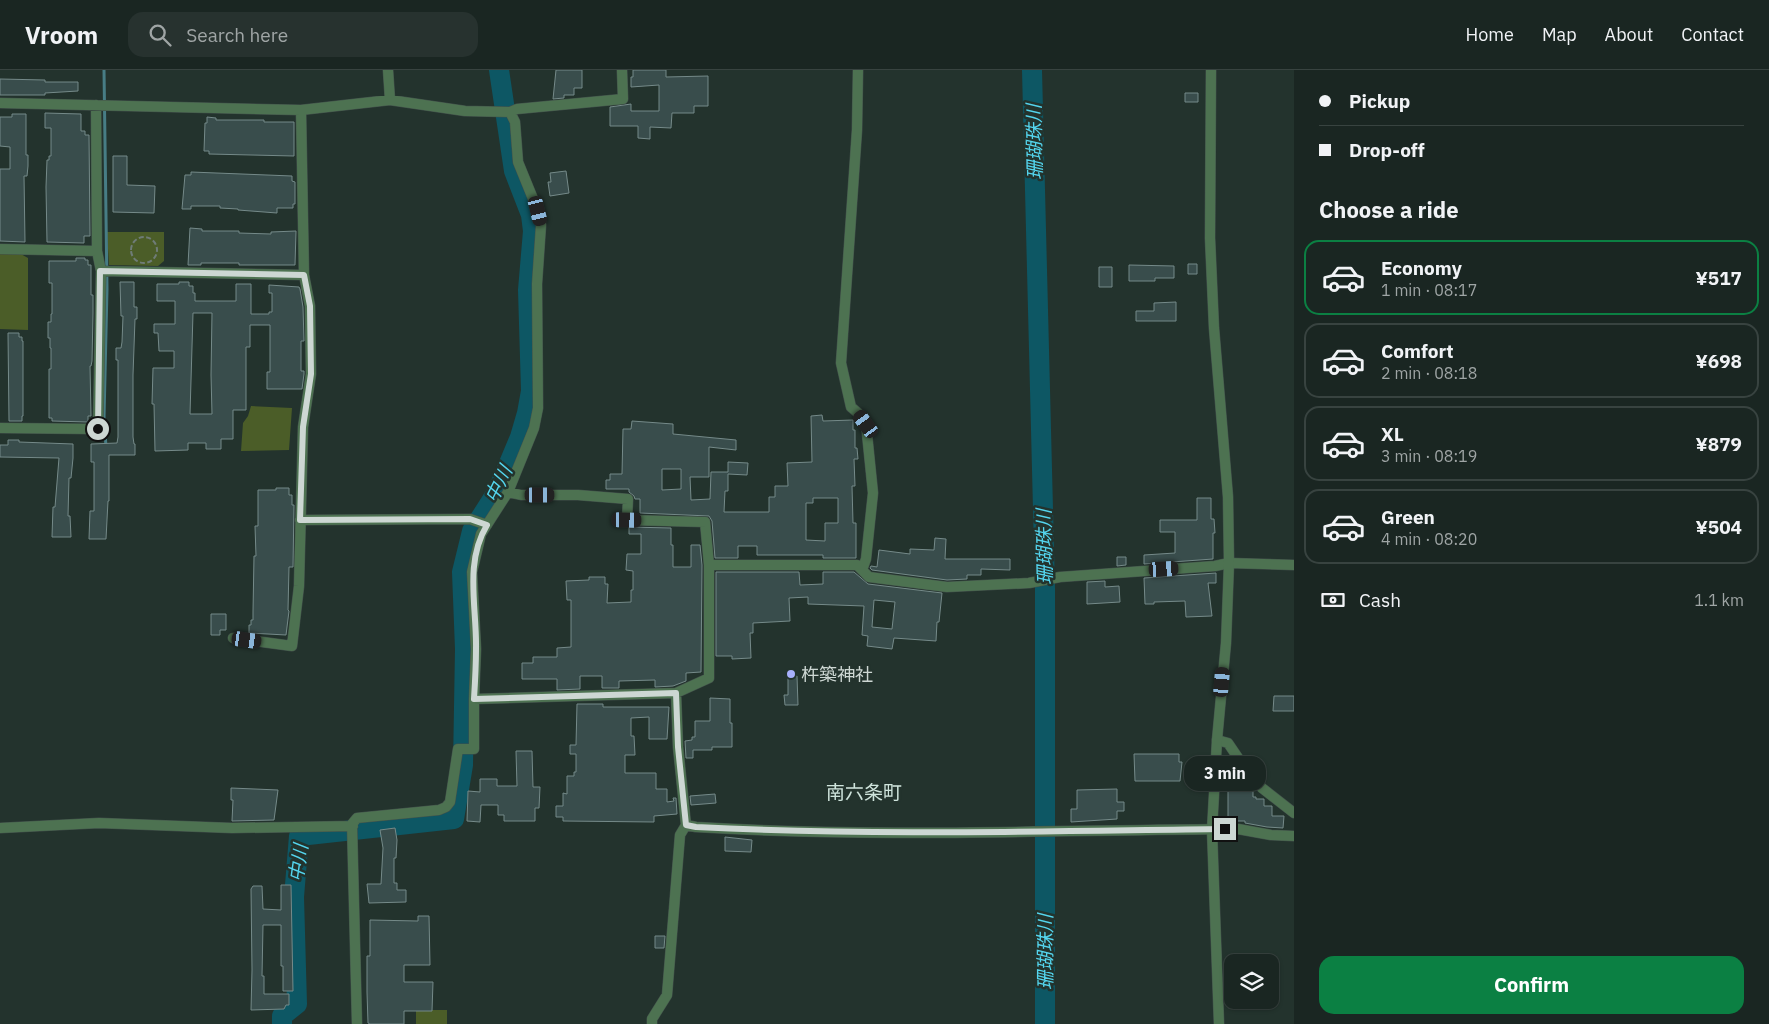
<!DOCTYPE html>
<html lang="en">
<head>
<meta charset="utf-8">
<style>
	:root { --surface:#1a2622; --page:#27322f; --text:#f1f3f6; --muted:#9fa5a5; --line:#384340; --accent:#0b8043 }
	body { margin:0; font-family:"IBM Plex Sans","Noto Sans JP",sans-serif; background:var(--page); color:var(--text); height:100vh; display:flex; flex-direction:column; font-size:19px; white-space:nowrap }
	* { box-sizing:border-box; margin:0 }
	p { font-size:16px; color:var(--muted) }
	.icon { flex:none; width:28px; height:28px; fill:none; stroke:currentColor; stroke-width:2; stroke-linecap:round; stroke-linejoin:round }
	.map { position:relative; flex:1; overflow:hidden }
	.side { display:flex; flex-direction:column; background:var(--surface); width:475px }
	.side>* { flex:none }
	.hud { display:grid; align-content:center; height:110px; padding:0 25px; background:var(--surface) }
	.controls { position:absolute; left:1224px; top:884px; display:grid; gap:10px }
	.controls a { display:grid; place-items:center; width:55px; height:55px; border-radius:10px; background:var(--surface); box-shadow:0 1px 4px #0004,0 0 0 1px var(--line); font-size:25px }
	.end { position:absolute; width:22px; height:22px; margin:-11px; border:6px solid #cdd7d3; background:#111; box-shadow:0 0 0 2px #111 }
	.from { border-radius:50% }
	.bubble { position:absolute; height:35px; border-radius:15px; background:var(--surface); box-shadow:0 1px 4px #0004,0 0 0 1px var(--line); font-size:16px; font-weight:700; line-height:35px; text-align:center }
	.car { position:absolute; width:15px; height:30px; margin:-15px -8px; border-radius:6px; box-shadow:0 0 4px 1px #0007; background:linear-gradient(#222 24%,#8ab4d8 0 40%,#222 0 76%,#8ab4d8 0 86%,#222 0) }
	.hud b { display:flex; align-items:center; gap:18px; height:48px; font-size:19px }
	.hud b+b { border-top:1px solid var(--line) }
	.hud i { width:12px; height:12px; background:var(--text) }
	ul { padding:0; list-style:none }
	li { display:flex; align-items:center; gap:15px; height:75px; margin:0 10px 8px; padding:0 15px; border:2px solid var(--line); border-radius:15px }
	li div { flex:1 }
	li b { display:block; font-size:19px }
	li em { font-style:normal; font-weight:700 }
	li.on { border-color:var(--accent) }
	li>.icon { width:45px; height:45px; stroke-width:1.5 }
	h2 { padding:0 25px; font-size:22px; line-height:60px }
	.pay { display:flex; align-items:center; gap:12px; height:55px; padding:0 25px; font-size:19px }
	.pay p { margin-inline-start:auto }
	.button { display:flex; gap:10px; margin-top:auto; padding:10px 25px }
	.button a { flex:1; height:58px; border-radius:15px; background:var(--accent); color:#fff; font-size:20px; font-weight:700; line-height:58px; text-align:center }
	header { display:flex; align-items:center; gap:30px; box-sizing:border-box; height:70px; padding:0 25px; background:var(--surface); border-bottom:1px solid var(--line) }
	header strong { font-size:24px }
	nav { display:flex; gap:28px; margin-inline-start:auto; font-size:18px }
	.search { width:350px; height:45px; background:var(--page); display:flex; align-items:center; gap:12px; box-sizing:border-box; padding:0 18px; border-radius:15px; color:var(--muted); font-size:19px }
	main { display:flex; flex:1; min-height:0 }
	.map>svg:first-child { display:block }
	.green { fill:#4b5d28 }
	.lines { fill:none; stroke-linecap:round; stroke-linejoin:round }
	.stream { stroke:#477d85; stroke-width:3 }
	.river { stroke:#0d5764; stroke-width:20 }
	.building { fill:#394d4c; stroke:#758a89; fill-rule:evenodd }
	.minor-casing { stroke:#42514b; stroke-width:11 }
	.tertiary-casing { stroke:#42514b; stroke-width:11 }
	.path { stroke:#6f7c77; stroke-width:2; stroke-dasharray:5 2.5; stroke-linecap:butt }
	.minor { stroke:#4d7251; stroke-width:10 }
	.tertiary { stroke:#4d7251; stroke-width:10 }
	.route { stroke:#cdd7d3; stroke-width:6 }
	.poi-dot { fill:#a8b0fc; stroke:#23332d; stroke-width:2 }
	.labels { text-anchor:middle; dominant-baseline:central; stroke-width:5; stroke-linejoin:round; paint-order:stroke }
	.poi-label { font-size:18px; fill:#cdd7d3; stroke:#23332d; text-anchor:start }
	.water-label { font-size:19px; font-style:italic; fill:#54d5ee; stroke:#23332d }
	.neighbourhood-label { font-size:19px; fill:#cfe4dc; stroke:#23332d }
</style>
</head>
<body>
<header>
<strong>Vroom</strong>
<div class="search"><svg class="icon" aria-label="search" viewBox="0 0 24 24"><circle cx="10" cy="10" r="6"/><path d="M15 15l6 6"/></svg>Search here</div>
<nav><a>Home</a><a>Map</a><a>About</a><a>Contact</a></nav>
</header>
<main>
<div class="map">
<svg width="1294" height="954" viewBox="0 0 1294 954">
	<rect width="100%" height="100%" fill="#23332d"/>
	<path class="green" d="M107,162h57v29l-6,5 -49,-1z
		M0,183h19l9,5v72l-28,-1z
		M251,336l41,2 -3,42 -48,1 2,-28 5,-7z
		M416,940h31v14h-31z"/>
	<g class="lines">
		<path class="stream" d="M104,0l3,219 -3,129 2,29"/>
		<path class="river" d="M1032,0l13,519v435
			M282,954v-8l15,-12 -3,-107 5,-61 155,-17 9,-54 2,-116 -3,-77 10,-41 25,-39 23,-55 7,-24 4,-22 -3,-101 5,-59 -2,-16 -17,-44 -15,-101"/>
	</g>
	<path class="building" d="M556,0h26v18h-8v7h-10v3l-11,1z
		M633,0h33v7l42,-1v30h-14v7h-22l-1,15 -21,-1v12l-12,-1v-12h-28v-19l21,-3v7h28v-26l-28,2v-10h2z
		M0,9l45,1v2h33v9l-33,2v2h-45z
		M1185,23h13v9h-13z
		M45,43l36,1v17h4v4h4l1,101h-6v7l-37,-1 -1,-55 1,-27h2v-4h2v-28h-6z
		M12,44h14v41h2v11l-1,10h-3l1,66 -25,-1v-72h10v-22l-10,-1v-29h12z
		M207,47l9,1v2h48v2h30v34l-85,-2v-3h-5l1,-28h2z
		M113,86h14v29l28,1 -1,27 -41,-1z
		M566,101l3,22 -19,3 -2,-14h3l-1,-9z
		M191,102l101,4v5l3,1v22h-2v4h-16v5l-39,-3v-1l-18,-1v-2h-29v3h-9l3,-34h6z
		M190,158l12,1v2h37v2l32,1v-2l25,-1 -1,34h-56v-2h-38v2h-13z
		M76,188h9v2h3v5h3v30h2v18l-1,48 -1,5h-1l1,50h-3v6l-36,-1v-3h-3v-49h2v-21h-1v-10h-2v-16h3v-8h1v-31h-3v-22h27z
		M1188,194h9v10h-9z
		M1129,195l45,1v12h-19v3h-26z
		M1099,197h13v20h-13z
		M120,212h14v25h3v12h-2l-2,56v62l1,7h1v11h-26v46h-1l-2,38h-17l1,-28h4v-49h-3v-18l26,-1 1,-6v-77h-2v-12h5l1,-6 1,-26h-2z
		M179,212h10v4h4v7h2v8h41v-17h15v30h18v-2h3v-19h-3v-8l30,2 1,2 3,18 1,34h-3v30h3v3l-2,15h-35v-17h3v-47h-20v22h-4v63h-13v29h-12v10h-15v-6h-18v7l-33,1 -1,-47h-2l1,-36h21v-17h-15l-1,-18h-4v-9h21v-23h-18v-17h22zM193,243h19l-1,62 1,39h-22z
		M1176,232v19h-40v-10h18v-8z
		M8,263h11v4h3v4h1v75h-1v5h-13z
		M822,345l1,6 30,-1v10h2v18h2l1,11h-4l1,27h-3l1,37h3v35h-33v-3h-66v-9h-19v12h-23l-3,-37 -3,-5 -69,-3v-14h-5l-1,-3 -5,-4v-3h-23v-9h4v-6h12l1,-45h8l1,-8 41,3v10l63,6v10l-27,-3v30h-19l1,23 19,-1 1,-27h17v-10l20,1 -1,12 -19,-1v17h-3l-1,21h45v-15h6v-11h13l-1,-23 25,-1 -1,-46zM662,399h19v20l-19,1zM813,428h25v25h-13v18l-19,-1v-37h7z
		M8,370h11v2l54,2v14l-2,20h-2l-1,38h2l1,21h-19l1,-30h2l4,-49 -59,-1v-12h8z
		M276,418h13v7h3v10h2l-1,62h-4l-1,43 1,1 -3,24 -37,-2v-8h2v-5h2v-8l1,-56h2l-1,-30h3v-36h18z
		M1197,428h14v21h3l1,14h-2v26l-69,5v-9l31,-2v-21h-15v-12h37z
		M629,457l42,1v17h2v22h18v-22h9l2,20 -1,107 -15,1v8l-13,5 -18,1v-7l-36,1v7h-17v-12h-22v13l-23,1v-11h-35v-16h11v-6h24v-9l14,-1v-47h-4l-1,-19 23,-1v-3h16v7h3l-1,19 24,-1v-12h2v-19l-7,-1 1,-16h14v-20h-12z
		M935,468l11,1 -1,20h65v11l-29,-1v6h-14v4l-20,1 -75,-10 -2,-2 1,-2 6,1 2,-17 31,4v-5l24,1z
		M1117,487h9v8l-9,1z
		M716,502h83l1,13 23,-1v-12h31l14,12 74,9 -3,29h-2l-1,19 -42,-3 -2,11 -25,-3 1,-10 -6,-1 2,-29 -56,-2v-7l-19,1 1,23 -37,2v10h-3l1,25 -19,1v-3h-16zM874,530l21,2 -3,27 -20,-2z
		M1216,503v10h-8l4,33 -26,1 -1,-16 -31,1v2h-9l-1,-26z
		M1105,511v6l14,-1 1,16 -33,2v-22z
		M211,544h15v16h-6v5h-9z
		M788,606h9l1,29h-13l-1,-10h4z
		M1274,626h20v15h-21z
		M710,628l20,1v24h2v24h-20v3h-19v8h-7l-1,-17 7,-1v-3h3v-16h15z
		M577,634h26v3h66l-2,32h-18v-22l-18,1v18h3l1,19h-10v18h31v16h11v13l7,-1 -1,-3h3l1,16 -23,2v6l-91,-1v-4h-7v-11h7v-13l4,1v-18h7v-4h2v-18h-6v-9h6z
		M516,681h16l1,36h7l-1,21h-4v13h-31v-6h-6v-10h-17l-1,17 -13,-1 1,-30 12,1v-13h17v7h20z
		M1134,684h45v8h3l-2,19h-45z
		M1231,698h5l8,10v8h7l2,2v9h3v2h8v7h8v10h12l-1,12 -16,-1 -22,-4v-2h-17v-49h3z
		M231,718l47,2 -4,30 -42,1 1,-21h-2z
		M1117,719v13h7v9h-7v8l-46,3v-13h6v-19z
		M715,724l1,9 -25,2 -1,-9z
		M395,758l2,12 -1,18h-2v25h3v7h9v12l-37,1 -2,-19h14l2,-36 -3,-18z
		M725,767l27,3 -1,12 -26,-1z
		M281,815h10l2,106h-10v-25h-2v-41h-18l-1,51h2v18h25v11h-3l-2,4 -33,1 1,-40 -1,-81 2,-3h9l1,23 18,1z
		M418,846h11l1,49h-26v17h29l-1,29h-28v13h-34l-2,-1 -1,-31v-36h3v-36l48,1z
		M655,866h10l-1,12h-9z"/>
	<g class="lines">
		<g class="minor-casing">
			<path id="minor" d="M388,0l2,30
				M858,0l-1,60 -16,233 10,44 7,6 8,11 7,69 -7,66 -4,11
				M0,33l301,7 89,-10 75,11 45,1 7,-3 106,-10 -1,-29
				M0,179l97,2
				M101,201l203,4
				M0,358l98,1 3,-158 -4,-20 -1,-146
				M300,450l170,-1 17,6
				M709,495h148l12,12 78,10 82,-4 31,-6 155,-11 14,-3 65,2
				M233,568l59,8 7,-60 4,-159 8,-53 -1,-68 -6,-31 -3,-165
				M474,629l202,-6 33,-15v-113l-4,-43 -78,-2 1,-21 -50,-4h-57l-13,-3
				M1217,670l11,3 21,31 13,14 32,25
				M686,755l10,2c180,11 361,3 542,2l33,6 23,1
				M0,758l99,-5 133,5 121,-2
				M357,954l-5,-200 5,-6 82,-8 7,-3 4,-5 8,-53h16v-50l2,-50 -4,-77 9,-38 27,-42 26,-64 4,-20 -1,-124 4,-59 -3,-14 -20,-49 -3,-40 -5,-10
				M652,954v-5l15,-24 13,-160 6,-10 -8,-78 -2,-54"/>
		</g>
		<g class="tertiary-casing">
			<path id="tertiary" d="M1211,0l-1,168 4,90 14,169 1,66 -3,80 -9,97 -5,90 7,194"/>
		</g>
		<path class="path" d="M131 180a13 13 0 1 1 26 0a13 13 0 1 1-26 0Z"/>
		<use href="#minor" class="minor"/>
		<use href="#tertiary" class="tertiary"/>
	</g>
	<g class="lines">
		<path class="route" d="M98,359l2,-158 204,4 6,31 1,68 -8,53 -3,93 170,-1 17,6c-23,38 -10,83 -11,124 0,17 -1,34 -2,50l202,-6 2,54 8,78 10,2c176,9 352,4 529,2"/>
	</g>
	<circle class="poi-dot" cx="791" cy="604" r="5"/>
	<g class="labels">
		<g class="poi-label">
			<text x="801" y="604">杵築神社</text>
		</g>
		<g class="water-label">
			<text transform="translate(1034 72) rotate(-91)">珊瑚珠川</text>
			<text transform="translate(498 414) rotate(-64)">中川</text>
			<text transform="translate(1044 477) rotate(-91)">珊瑚珠川</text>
			<text transform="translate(298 793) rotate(-82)">中川</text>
			<text transform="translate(1045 882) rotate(-90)">珊瑚珠川</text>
		</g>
		<g class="neighbourhood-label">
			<text x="864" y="722">南六条町</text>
		</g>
	</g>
</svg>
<div class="controls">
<a><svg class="icon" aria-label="layers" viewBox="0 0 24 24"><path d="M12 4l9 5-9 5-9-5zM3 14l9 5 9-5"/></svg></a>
</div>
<i class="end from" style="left:98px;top:359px"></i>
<i class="end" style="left:1225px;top:759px"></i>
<div class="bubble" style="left:1184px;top:686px;width:82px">3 min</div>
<i class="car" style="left:538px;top:141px;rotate:166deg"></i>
<i class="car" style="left:866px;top:354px;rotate:324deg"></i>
<i class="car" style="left:540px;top:425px;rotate:90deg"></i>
<i class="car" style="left:627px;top:450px;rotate:91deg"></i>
<i class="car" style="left:1164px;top:499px;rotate:87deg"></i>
<i class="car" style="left:247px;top:570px;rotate:98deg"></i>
<i class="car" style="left:1222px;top:612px;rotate:5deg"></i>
</div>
<section class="side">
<div class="hud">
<b><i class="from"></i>Pickup</b>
<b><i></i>Drop-off</b>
</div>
<h2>Choose a ride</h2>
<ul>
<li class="on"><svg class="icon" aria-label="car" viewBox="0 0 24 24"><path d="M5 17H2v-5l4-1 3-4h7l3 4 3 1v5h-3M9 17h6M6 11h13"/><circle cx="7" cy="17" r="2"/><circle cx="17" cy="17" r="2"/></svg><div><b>Economy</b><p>1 min · 08:17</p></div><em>¥517</em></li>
<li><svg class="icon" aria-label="car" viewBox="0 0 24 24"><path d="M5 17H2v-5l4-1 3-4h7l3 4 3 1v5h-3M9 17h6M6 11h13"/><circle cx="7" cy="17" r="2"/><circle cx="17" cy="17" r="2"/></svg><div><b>Comfort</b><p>2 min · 08:18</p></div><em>¥698</em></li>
<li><svg class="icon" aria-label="car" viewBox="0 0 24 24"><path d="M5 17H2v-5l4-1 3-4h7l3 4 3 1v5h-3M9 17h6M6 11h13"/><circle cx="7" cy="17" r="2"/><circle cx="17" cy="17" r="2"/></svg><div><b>XL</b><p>3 min · 08:19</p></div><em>¥879</em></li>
<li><svg class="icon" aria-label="car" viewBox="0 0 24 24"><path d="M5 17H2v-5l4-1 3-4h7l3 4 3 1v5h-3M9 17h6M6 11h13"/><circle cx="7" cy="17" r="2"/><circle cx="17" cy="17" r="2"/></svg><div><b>Green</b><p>4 min · 08:20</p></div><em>¥504</em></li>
</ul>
<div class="pay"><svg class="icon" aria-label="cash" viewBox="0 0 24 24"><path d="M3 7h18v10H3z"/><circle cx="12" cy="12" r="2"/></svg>Cash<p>1.1 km</p></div>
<div class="button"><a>Confirm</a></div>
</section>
</main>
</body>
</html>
